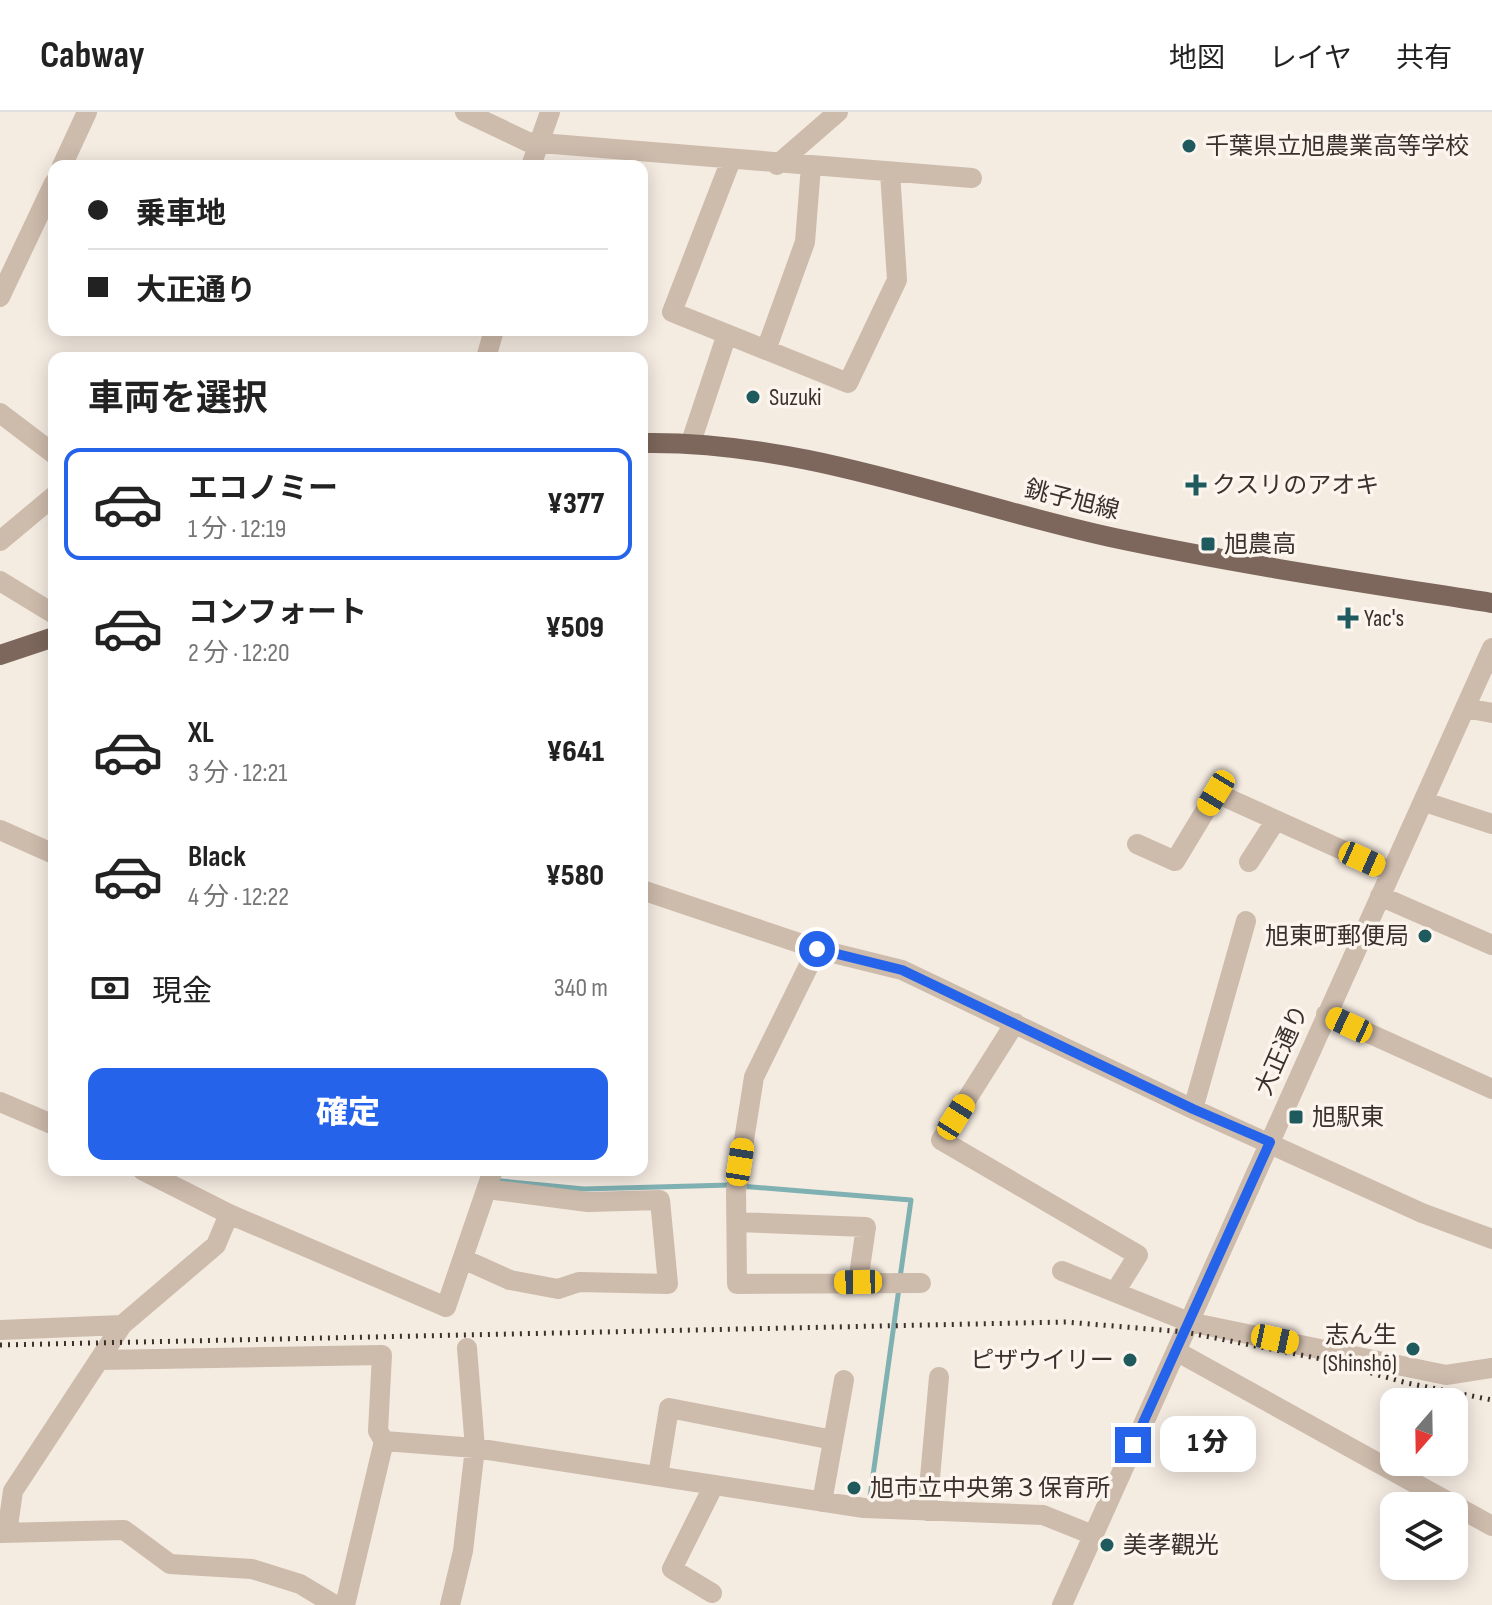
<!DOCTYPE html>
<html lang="ja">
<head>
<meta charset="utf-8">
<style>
	:root { --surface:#fff; --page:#f6f6f6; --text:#222; --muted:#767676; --line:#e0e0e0; --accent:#2563eb }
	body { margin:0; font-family:"Sofia Sans Condensed","Noto Sans JP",sans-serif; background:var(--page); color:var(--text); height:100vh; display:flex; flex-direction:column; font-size:30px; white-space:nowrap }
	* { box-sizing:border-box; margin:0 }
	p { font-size:26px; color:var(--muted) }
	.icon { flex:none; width:44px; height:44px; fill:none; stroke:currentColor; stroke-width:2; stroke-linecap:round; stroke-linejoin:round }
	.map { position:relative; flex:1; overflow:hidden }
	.sheet { position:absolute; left:48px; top:240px; width:600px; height:824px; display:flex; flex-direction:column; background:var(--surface); border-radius:16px; box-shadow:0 4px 20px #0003 }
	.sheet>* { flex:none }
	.guide { position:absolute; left:48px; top:48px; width:600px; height:176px; border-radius:16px; box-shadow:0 4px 20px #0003; display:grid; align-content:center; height:176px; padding:0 40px; background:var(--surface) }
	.needle { width:52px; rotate:200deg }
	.controls { position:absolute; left:1380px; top:1276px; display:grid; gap:16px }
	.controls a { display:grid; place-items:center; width:88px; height:88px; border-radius:16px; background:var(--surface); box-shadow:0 4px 20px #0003; font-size:40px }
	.end { position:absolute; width:36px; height:36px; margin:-18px; border:10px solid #2563eb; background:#fff; box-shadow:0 0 0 4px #fff }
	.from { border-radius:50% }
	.bubble { position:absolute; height:56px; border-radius:16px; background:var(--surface); box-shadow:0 4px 20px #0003; font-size:26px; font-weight:800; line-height:56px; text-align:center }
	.car { position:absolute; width:24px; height:48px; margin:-24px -12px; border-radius:10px; box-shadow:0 0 6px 2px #0007; background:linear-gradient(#f5c518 24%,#345 0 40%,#f5c518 0 76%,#345 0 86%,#f5c518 0) }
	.guide b { display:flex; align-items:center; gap:28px; height:76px; font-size:30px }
	.guide b+b { border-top:2px solid var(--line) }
	.guide i { width:20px; height:20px; background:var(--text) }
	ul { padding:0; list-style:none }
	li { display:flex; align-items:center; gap:24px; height:112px; margin:0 16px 12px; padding:0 24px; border:4px solid transparent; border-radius:16px }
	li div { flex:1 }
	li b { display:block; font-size:30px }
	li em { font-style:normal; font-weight:800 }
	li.on { border-color:var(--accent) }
	li>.icon { width:72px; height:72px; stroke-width:1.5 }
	h2 { padding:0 40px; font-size:36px; line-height:96px }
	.pay { display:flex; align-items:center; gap:20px; height:88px; padding:0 40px; font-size:30px }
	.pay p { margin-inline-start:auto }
	.cta { display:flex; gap:16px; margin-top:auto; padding:16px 40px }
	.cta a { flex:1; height:92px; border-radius:16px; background:var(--accent); color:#fff; font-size:32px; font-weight:800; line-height:92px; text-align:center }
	header { display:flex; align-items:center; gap:48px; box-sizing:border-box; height:112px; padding:0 40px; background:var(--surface); border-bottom:2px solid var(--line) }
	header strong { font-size:38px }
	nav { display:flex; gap:44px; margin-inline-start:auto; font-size:28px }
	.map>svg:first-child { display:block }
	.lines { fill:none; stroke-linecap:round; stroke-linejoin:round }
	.stream { stroke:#7fb0b2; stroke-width:5 }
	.minor { stroke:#cdbbac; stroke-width:20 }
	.major { stroke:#7d675c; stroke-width:20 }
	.rail { stroke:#3b302b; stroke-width:5; stroke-dasharray:2 6; stroke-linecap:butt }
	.route { stroke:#2563eb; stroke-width:10 }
	.poi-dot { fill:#1f5a5e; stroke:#fbf5ee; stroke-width:3 }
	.labels { text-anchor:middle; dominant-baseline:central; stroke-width:7; stroke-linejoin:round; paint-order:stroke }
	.poi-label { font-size:24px; fill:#3b302b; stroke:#fbf5ee; text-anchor:start }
	.street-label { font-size:24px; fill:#3b302b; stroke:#fbf5ee }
</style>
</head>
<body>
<header>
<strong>Cabway</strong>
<nav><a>地図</a><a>レイヤ</a><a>共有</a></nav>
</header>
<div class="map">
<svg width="1492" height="1493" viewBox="0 0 1492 1493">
	<rect width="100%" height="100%" fill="#f4ebe1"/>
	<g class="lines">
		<path class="stream" d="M501,1069l83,8 146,-4
			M740,1074l171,14 -11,78
			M870,1385l29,-209"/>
		<path class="minor" d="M465,0l63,30 444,36
			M731,48l-59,152 176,71 49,-103 -7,-108
			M777,53l61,-53
			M62,54l25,-54
			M531,54l19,-54
			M0,185l54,-114
			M766,238l39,-108 6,-76
			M486,246l8,-28
			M0,301l54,41
			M691,330l36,-108
			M0,429l54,-45
			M0,469l54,33
			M1465,596l27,5
			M1425,690l67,22
			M0,718l54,24
			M1137,732l38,17 41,-68 175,79
			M1249,750l27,-42
			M642,778l175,59 85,21 291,139 229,104 70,26
			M1380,784l112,49
			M817,837l-63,128 -18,114 1,93 184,-1
			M1326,902l166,75
			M1015,911l-74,117 197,115 -23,37
			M0,990l54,23
			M1193,997l53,-188
			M142,1058l87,44 217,93 47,-137
			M738,1110l128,5 -8,55
			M463,1147l47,21 48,9 21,-7 89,2 -8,-84 -72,2 -101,-13
			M1062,1159l127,51 257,53 46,-7
			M0,1218l122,-5 94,-80 13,-31
			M1176,1239l316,175
			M99,1248l283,-5 -4,76 6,10
			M658,1364l11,-68 164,32
			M822,1390l22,-122
			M927,1399l12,-134
			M0,1421l124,-3 46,34 82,5 48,15 35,21
			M7,1421l6,-42 109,-166
			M712,1481l-40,-24 42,-84
			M345,1493l39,-164 91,7 389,60 179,7 50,20
			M450,1493l13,-54 12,-103 -8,-100
			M1062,1493l430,-957"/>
		<path class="major" d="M642,331c161,-3 313,60 468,94 126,27 255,46 382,66
			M0,543l54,-18"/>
		<path class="rail" d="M0,1233l1066,-23 119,10 136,27 86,24 85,17"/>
	</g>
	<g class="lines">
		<path class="route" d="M817,837l85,21 291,139 77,33 -137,303"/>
	</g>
	<g class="poi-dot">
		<circle cx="1189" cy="34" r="8"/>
		<circle cx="753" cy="285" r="8"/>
		<path d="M1192 361h8v8h8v8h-8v8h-8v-8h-8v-8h8z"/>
		<rect x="1200" y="424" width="16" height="16" rx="4"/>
		<path d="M1344 494h8v8h8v8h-8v8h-8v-8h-8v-8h8z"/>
		<circle cx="1425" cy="824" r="8"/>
		<rect x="1288" y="997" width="16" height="16" rx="4"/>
		<circle cx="1413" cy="1237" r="8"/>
		<circle cx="1130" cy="1248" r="8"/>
		<circle cx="854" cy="1376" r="8"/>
		<circle cx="1107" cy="1433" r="8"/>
	</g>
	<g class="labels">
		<g class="poi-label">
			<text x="1205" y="34">千葉県立旭農業高等学校</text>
			<text x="769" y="285">Suzuki</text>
			<text x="1212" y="373">クスリのアオキ</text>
			<text x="1224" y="432">旭農高</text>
			<text x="1364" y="506">Yac's</text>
			<text x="1409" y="824" text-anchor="end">旭東町郵便局</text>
			<text x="1312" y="1005">旭駅東</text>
			<text x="1397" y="1223" text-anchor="end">志ん生<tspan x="1397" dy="28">(Shinshō)</tspan></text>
			<text x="1114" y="1248" text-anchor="end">ピザウイリー</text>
			<text x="870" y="1376">旭市立中央第３保育所</text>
			<text x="1123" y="1433">美孝觀光</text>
		</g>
		<g class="street-label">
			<text transform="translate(1072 388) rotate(14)">銚子旭線</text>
			<text transform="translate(1282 938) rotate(-66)">大正通り</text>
		</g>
	</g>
</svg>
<div class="controls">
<a><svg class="needle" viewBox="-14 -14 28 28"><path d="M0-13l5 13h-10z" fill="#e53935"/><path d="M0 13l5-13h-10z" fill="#767676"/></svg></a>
<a><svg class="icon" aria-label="layers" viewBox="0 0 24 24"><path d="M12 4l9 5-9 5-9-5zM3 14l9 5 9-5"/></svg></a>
</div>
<i class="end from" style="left:817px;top:837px"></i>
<i class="end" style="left:1133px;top:1333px"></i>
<div class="bubble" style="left:1160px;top:1304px;width:96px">1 分</div>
<i class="car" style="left:1216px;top:681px;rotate:211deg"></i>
<i class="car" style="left:1362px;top:747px;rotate:114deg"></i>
<i class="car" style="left:1349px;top:913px;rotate:295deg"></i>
<i class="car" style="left:956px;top:1005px;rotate:32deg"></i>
<i class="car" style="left:740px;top:1050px;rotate:9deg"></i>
<i class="car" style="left:858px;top:1170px;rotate:269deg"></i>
<i class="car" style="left:1275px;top:1227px;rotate:102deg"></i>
<div class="guide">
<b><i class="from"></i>乗車地</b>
<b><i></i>大正通り</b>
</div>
<section class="sheet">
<h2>車両を選択</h2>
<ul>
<li class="on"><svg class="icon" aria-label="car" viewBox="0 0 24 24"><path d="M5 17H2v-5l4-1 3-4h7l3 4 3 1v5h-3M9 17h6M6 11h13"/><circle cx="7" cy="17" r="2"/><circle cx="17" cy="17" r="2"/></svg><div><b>エコノミー</b><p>1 分 · 12:19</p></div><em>¥377</em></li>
<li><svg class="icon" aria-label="car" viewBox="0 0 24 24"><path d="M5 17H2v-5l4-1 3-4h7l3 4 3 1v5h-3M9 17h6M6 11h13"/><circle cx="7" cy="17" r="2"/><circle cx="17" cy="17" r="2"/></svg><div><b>コンフォート</b><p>2 分 · 12:20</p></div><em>¥509</em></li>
<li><svg class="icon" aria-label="car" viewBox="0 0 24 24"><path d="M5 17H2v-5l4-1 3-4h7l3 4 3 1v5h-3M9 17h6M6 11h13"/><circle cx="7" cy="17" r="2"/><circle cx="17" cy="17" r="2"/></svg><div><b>XL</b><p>3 分 · 12:21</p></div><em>¥641</em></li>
<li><svg class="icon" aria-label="car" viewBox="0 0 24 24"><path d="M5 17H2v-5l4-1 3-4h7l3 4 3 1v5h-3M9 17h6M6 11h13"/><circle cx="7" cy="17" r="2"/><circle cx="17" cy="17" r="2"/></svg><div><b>Black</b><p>4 分 · 12:22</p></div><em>¥580</em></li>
</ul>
<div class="pay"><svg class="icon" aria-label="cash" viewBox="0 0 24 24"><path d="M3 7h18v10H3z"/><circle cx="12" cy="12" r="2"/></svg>現金<p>340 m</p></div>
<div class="cta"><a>確定</a></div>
</section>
</div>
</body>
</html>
